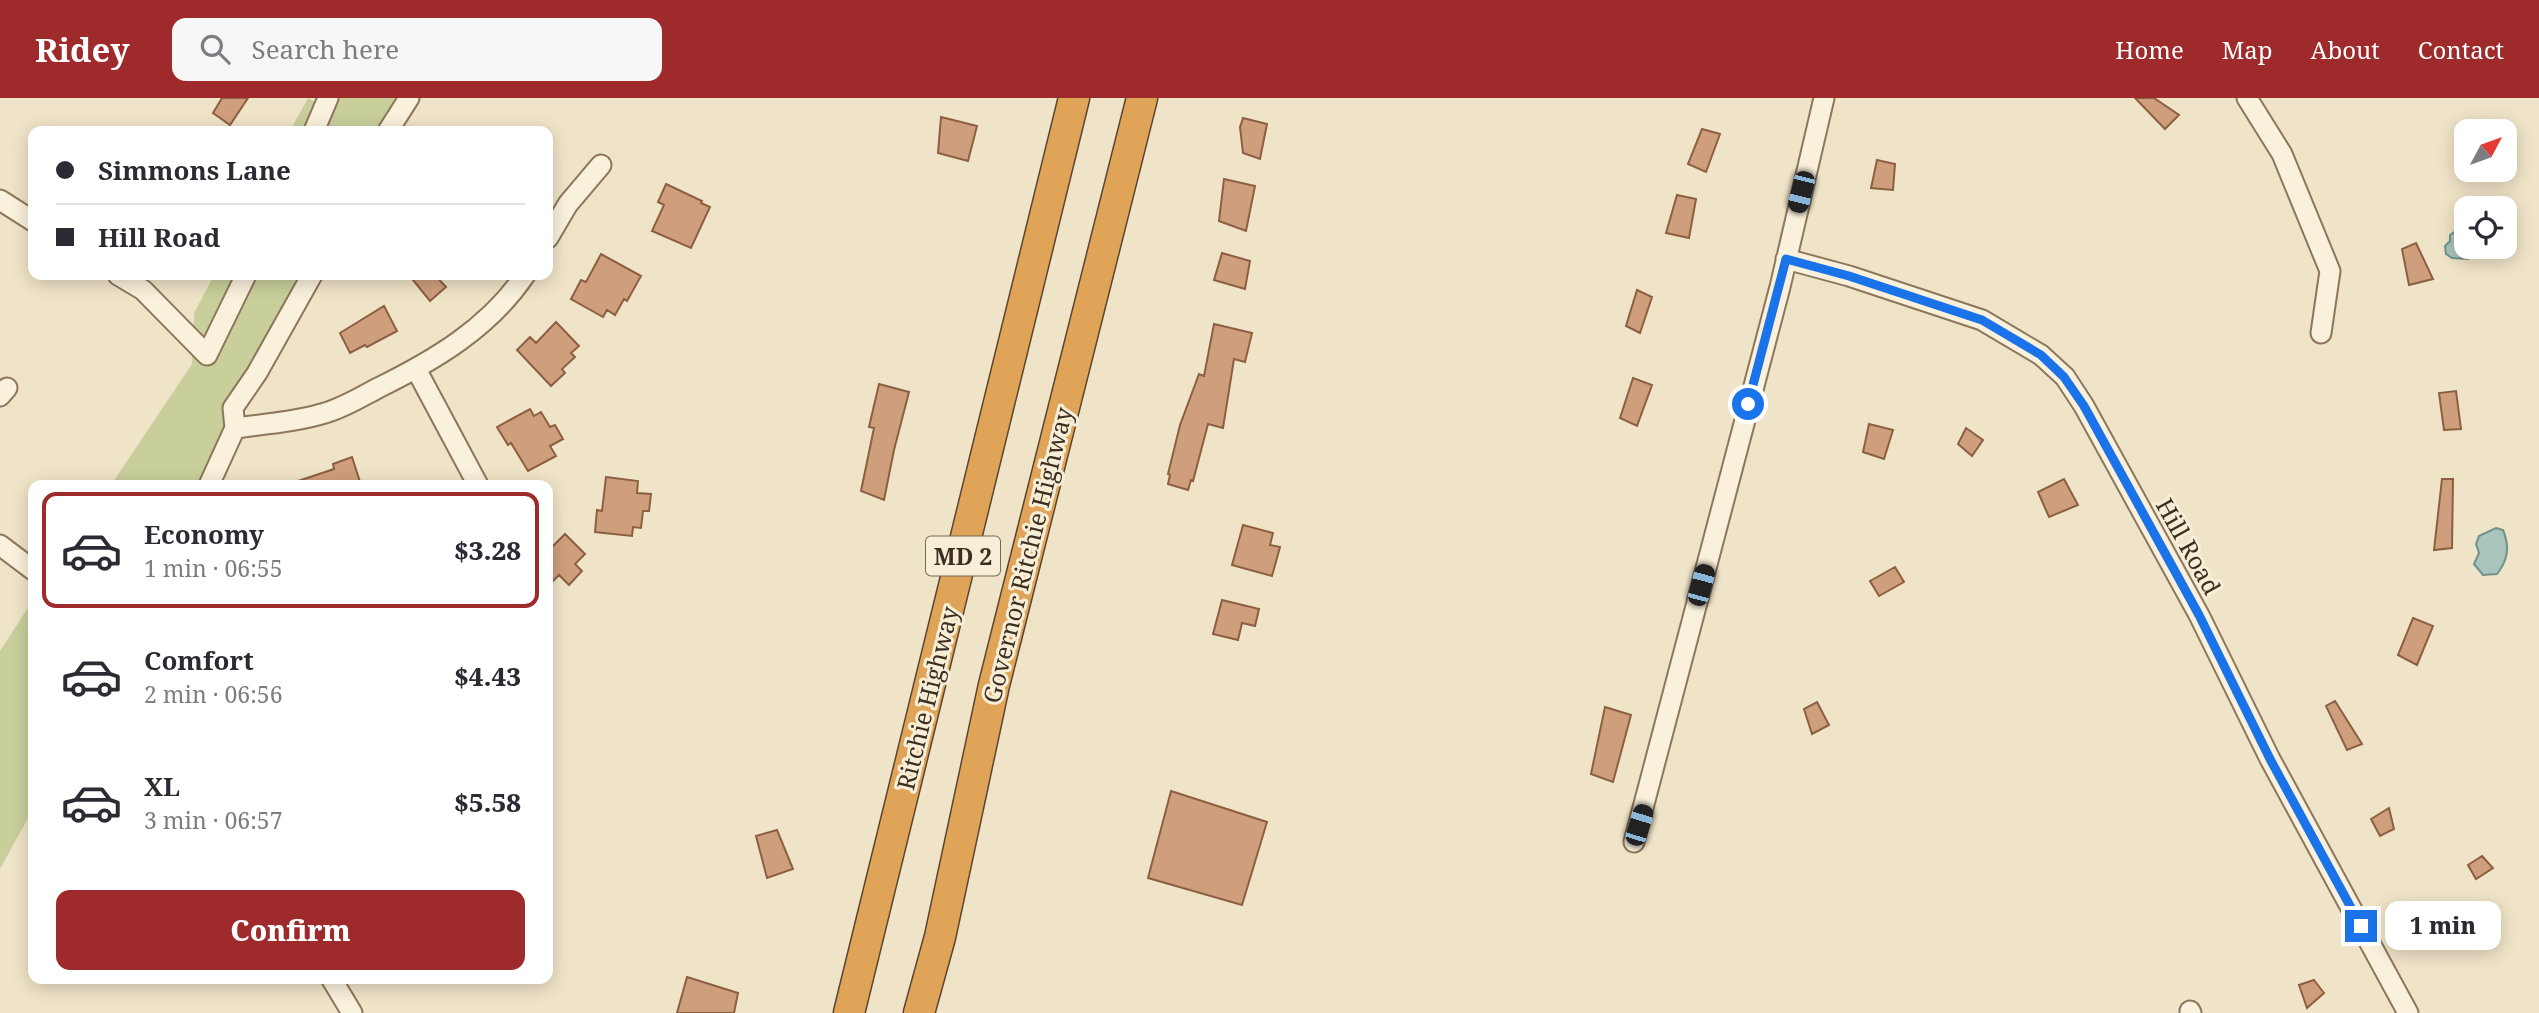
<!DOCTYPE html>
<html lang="en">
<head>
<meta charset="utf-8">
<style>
	:root { --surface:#fff; --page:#f7f7f7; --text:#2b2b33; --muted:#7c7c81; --line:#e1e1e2; --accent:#9e2a2b }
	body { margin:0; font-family:"Noto Serif",serif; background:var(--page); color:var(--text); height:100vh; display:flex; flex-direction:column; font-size:26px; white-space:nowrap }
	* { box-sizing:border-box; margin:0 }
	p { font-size:23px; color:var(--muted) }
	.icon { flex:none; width:38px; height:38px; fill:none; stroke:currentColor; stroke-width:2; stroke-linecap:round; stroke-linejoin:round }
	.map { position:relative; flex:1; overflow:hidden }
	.details { position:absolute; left:28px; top:382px; width:525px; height:504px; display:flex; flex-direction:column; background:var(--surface); border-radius:14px; box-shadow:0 4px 18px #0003 }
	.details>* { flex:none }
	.banner { position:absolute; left:28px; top:28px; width:525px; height:154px; border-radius:14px; box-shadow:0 4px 18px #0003; display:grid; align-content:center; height:154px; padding:0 28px; background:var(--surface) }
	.needle { width:46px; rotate:49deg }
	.controls { position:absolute; left:2454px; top:21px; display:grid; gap:14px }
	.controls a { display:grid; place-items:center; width:63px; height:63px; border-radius:14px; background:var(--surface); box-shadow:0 4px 18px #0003; font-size:35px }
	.end { position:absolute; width:32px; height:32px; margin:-16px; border:9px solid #1a73e8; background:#fff; box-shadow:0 0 0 4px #fff }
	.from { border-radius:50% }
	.bubble { position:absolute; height:49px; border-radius:14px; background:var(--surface); box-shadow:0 4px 18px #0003; font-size:23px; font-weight:800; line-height:49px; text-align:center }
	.car { position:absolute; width:21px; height:42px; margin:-21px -10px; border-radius:9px; box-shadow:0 0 5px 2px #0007; background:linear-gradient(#222 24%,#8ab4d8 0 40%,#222 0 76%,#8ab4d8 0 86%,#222 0) }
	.banner b { display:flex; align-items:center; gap:24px; height:66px; font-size:26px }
	.banner b+b { border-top:2px solid var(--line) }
	.banner i { width:18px; height:18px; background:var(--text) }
	ul { padding:12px 0 0; list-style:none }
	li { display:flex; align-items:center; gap:21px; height:116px; margin:0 14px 10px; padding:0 14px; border:4px solid transparent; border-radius:14px }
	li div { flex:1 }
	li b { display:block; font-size:26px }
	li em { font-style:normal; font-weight:800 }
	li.active { border-color:var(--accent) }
	li>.icon { width:63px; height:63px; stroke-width:1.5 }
	.action { display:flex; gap:14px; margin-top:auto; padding:14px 28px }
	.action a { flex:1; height:80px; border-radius:14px; background:var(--accent); color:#fff; font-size:28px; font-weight:800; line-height:80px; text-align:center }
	header { display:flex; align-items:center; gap:42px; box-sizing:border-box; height:98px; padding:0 35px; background:var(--accent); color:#fff }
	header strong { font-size:33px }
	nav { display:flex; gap:38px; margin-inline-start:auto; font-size:24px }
	.search { width:490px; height:63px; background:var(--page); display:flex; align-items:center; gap:18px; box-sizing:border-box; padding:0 24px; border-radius:14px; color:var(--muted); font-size:26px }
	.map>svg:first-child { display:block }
	.green { fill:#c9cf9b }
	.water { fill:#a9c4bc; stroke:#6f938a; stroke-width:2 }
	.building { fill:#cf9f7d; stroke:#8d5f41; stroke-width:2 }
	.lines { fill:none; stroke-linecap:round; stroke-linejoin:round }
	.minor-casing { stroke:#8d765c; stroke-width:23 }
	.highway-casing { stroke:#5b4430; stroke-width:33 }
	.minor { stroke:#faf1dc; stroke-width:19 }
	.highway { stroke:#e0a458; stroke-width:30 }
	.route { stroke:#1a73e8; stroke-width:9 }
	.labels { text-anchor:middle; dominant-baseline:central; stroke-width:6; stroke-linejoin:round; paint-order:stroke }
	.shield { fill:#f7eed8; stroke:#756857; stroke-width:2 }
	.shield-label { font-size:23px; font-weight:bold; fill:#3d2e20 }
	.street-label { font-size:24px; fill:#3d2e20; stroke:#f7eed8 }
</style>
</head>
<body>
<header>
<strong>Ridey</strong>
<div class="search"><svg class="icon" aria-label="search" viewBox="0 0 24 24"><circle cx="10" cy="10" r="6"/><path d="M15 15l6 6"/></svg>Search here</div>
<nav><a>Home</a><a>Map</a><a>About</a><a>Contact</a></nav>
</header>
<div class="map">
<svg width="2539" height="915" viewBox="0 0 2539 915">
	<rect width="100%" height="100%" fill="#f0e4c8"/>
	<path class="green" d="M308,0l22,13 7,-13h65l-17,33h-95z
		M214,177h96l-109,210h-90l81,-121 2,-51z
		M33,502v209l-33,60v-218z"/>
	<path class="water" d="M2466,119v30h13l-11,12 -16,-1 -6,-4 -1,-8 5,-5v-6l7,-5 3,-11z
		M2496,430l7,2c7,17 5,30 -6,44l-14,1 -9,-11 5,-11 -3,-9 3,-8z"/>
	<path class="building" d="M222,0h26l-18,27 -17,-12z
		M2135,0h19l25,17 -14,14z
		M941,19l36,9 -9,35 -30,-8z
		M1243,20l24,6 -7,35 -17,-6 -3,-26z
		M1702,31l18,5 -14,38 -18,-8z
		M1877,62l18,4 -2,26 -22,-2z
		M1224,81l31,7 -9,45 -27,-10z
		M666,86l36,17 -1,2 9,4 -19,41 -39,-17 12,-26 -6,-3z
		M1677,97l19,4 -7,39 -23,-5z
		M2416,145l17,36 -24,6 -7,-36z
		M1222,155l28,8 -5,28 -31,-9z
		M601,156l40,22 -14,25 -3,-2 -9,16 -8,-5 -4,7 -32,-18 10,-19 5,2z
		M409,177h26l11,12 -16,14z
		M1637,192l15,7 -12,36 -14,-7z
		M384,208l13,25 -30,16 -2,-2 -15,8 -10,-20z
		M556,224l23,24 -8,7 4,4 -13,12 3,4 -14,13 -34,-36 13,-13 6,6z
		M1214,226l38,9 -7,29 -11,-3 -11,69 -15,-4 -15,57 -2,-1 -3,10 -20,-6 2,-9 -2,-1 12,-49 19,-51 5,2z
		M1633,280l19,7 -15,41 -17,-8z
		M879,286l30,8 -15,58 -10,50 -23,-9 13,-63 -5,-1z
		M2456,293l5,38 -17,1 -5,-37z
		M530,311l4,7 7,-4 9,15 5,-2 8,14 -13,7 6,10 -28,15 -17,-28 -3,2 -11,-18z
		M1869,326l24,6 -9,29 -21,-7z
		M1966,330l17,12 -11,16 -14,-12z
		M352,359l9,28h-66v-3l39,-13 -1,-5z
		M606,379l32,4 -1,12 14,1 -2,17h-6l-2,17 -8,-1 -1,9 -37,-4 2,-22 5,1z
		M2064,381l14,26 -29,12 -11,-25z
		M2442,381h11l-1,69 -18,2z
		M1243,427l30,8 -3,12 10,2 -8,29 -40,-11z
		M565,436l20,20 -10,10 7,7 -13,14 -10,-10 -11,11v-35z
		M1895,469l9,15 -25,14 -9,-15z
		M1222,502l37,9 -4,17 -13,-3 -4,17 -25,-6z
		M2413,520l20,8 -16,39 -19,-10z
		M2335,603l27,43 -15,6 -21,-44z
		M1817,604l12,23 -17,9 -8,-25z
		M1605,609l26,8 -18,67 -22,-8z
		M1171,693l96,31 -25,83 -94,-27z
		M2389,710l5,21 -14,7 -9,-17z
		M777,732l16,39 -26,9 -11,-42z
		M2482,758l11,12 -17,11 -8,-14z
		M687,879l51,16 -4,20h-57z
		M2314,882l10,13 -17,15 -8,-23z"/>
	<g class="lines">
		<g class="minor-casing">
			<path id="minor" d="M2247,0l35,56 48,117 -9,62
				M314,33l14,-33
				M388,33l21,-33
				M0,102l33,21
				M548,140l20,-34 33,-39
				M1786,161l63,17 133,44 59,35 24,22 19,29 115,209 71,144 138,254
				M118,177l25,15 64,65 39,-80
				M416,271l62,116
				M0,298l7,-8
				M235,330c29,-4 61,-6 90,-15 18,-5 36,-16 53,-25 57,-28 111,-60 147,-113
				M209,387l26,-57 -2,-20 24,-35 55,-98
				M0,447l33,25
				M1634,744l146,-555 44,-189
				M331,880l21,35
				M2190,913l1,2"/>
		</g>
		<g class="highway-casing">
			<path id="highway" d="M849,915l225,-915
				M919,915l21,-76 54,-252 148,-587"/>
		</g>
		<use href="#minor" class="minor"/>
		<use href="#highway" class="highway"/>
	</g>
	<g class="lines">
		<path class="route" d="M1748,306l38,-145 63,17 133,44 59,35 23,22 20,29 115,209 71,144 91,167"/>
	</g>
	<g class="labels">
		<rect class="shield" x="926" y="438.5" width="74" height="39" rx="5"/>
		<g class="shield-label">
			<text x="963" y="458">MD 2</text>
		</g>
		<g class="street-label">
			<text transform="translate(2189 448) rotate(61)">Hill Road</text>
			<text transform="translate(1027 457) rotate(-76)">Governor Ritchie Highway</text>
			<text transform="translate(927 600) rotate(-76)">Ritchie Highway</text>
		</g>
	</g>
</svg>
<div class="controls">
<a><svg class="needle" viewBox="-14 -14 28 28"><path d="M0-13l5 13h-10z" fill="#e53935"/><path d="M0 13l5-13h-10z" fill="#7c7c81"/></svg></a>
<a><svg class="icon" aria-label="locate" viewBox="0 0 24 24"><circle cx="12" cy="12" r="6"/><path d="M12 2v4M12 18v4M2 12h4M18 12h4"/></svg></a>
</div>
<i class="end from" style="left:1748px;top:306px"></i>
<i class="end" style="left:2361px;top:828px"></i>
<div class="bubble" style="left:2385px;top:803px;width:116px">1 min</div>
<i class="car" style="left:1801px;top:94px;rotate:194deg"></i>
<i class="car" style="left:1701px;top:487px;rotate:15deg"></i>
<i class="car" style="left:1639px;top:727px;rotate:17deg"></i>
<div class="banner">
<b><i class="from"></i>Simmons Lane</b>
<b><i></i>Hill Road</b>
</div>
<section class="details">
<ul>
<li class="active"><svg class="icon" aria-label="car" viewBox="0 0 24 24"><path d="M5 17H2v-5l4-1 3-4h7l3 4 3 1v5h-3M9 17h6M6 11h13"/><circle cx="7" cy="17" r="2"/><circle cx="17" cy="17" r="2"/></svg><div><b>Economy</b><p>1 min · 06:55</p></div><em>$3.28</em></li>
<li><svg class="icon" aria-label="car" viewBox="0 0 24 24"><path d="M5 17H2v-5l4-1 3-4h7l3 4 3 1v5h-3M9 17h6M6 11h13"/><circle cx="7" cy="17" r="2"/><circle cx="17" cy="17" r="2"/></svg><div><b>Comfort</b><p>2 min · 06:56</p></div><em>$4.43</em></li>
<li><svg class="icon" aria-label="car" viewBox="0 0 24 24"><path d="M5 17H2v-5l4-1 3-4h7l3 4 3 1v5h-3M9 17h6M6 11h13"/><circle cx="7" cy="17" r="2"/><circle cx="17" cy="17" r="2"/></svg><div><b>XL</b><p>3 min · 06:57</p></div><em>$5.58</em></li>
</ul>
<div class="action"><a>Confirm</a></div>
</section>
</div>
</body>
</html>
